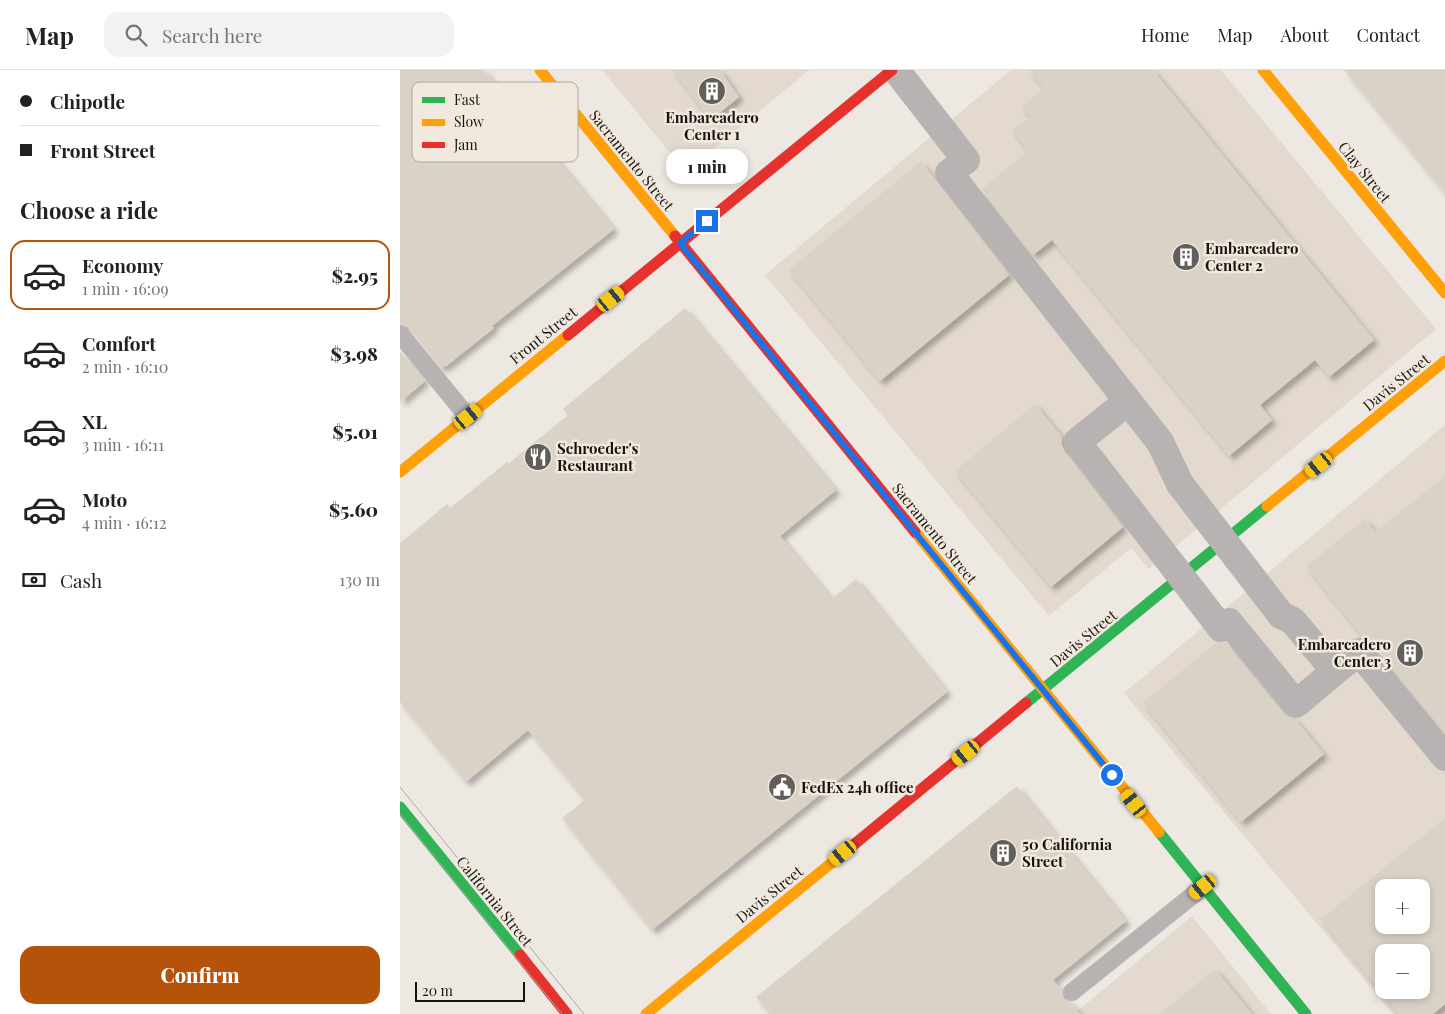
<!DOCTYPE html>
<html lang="en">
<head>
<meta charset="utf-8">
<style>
	:root { --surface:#fff; --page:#f2f2f2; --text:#202124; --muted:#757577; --line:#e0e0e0; --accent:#b45309 }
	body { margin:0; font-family:"Playfair Display",serif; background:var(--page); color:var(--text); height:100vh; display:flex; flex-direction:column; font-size:19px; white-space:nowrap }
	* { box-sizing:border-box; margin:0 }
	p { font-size:16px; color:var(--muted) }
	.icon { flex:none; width:28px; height:28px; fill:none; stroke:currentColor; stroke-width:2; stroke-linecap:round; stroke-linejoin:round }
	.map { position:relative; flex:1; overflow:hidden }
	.side { display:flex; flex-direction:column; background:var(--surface); width:400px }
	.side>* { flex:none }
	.hud { display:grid; align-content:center; height:110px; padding:0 20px; background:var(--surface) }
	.controls { position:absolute; left:975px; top:809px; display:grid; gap:10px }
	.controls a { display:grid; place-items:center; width:55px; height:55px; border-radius:10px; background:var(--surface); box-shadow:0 2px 8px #0003; font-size:25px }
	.scale { position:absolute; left:15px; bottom:12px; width:110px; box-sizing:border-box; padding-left:5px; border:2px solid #171410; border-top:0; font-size:14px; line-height:18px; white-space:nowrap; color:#171410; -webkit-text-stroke:4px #f1e8de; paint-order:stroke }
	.end { position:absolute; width:22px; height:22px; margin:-11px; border:6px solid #1a73e8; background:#fff; box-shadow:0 0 0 2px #fff }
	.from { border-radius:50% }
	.bubble { position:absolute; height:35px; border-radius:15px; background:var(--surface); box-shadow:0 2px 8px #0003; font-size:16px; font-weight:800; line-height:35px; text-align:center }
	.car { position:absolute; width:15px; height:30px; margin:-15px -8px; border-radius:6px; box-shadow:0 0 4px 1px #0007; background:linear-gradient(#f5c518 24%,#345 0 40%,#f5c518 0 76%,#345 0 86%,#f5c518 0) }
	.hud b { display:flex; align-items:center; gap:18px; height:48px; font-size:19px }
	.hud b+b { border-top:1px solid var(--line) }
	.hud i { width:12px; height:12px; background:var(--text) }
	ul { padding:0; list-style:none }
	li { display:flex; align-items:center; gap:15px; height:70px; margin:0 10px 8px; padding:0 10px; border:2px solid transparent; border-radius:15px }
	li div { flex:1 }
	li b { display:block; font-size:19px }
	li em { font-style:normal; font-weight:800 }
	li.current { border-color:var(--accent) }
	li>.icon { width:45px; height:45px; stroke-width:1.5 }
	h2 { padding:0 20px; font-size:22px; line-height:60px }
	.pay { display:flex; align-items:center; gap:12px; height:55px; padding:0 20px; font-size:19px }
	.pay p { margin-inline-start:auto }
	.cta { display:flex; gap:10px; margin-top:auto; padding:10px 20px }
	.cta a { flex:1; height:58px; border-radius:15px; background:var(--accent); color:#fff; font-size:20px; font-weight:800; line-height:58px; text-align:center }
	header { display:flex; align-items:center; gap:30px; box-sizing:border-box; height:70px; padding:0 25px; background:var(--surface); border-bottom:1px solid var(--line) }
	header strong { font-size:24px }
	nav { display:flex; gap:28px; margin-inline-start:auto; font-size:18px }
	.search { width:350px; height:45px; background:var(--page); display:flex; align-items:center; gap:12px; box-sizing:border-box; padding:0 18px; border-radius:15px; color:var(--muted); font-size:19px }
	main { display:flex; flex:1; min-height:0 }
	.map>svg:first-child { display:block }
	.built { fill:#e3d9ce; fill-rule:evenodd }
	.building { fill:#dad2c7; fill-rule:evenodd; filter:url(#shadow) }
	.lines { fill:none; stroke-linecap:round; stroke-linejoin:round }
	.lane { stroke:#b6b3b2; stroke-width:18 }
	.street { stroke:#b6b3b2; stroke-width:28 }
	.fast { stroke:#30b455; stroke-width:11 }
	.slow { stroke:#ff9f0a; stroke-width:11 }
	.jam { stroke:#e5322d; stroke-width:11 }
	.tram { stroke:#aaa7a6; stroke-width:1 }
	.street-bridge { stroke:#b6b3b2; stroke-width:28 }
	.route { stroke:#1a73e8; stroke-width:6 }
	.labels { text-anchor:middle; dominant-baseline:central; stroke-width:5; stroke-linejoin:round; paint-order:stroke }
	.poi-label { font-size:15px; font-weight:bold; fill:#171410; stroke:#f1e8de; text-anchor:start }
	.street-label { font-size:15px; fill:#171410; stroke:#f1e8de }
	.key { fill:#f1e8de; stroke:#b0a8a0; stroke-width:1 }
	.key-label { font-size:14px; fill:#171410 }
</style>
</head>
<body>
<header>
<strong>Map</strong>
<div class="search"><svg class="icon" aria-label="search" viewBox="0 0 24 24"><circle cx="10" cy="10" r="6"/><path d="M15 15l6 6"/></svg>Search here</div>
<nav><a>Home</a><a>Map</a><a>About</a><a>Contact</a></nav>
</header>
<main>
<section class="side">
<div class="hud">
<b><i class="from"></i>Chipotle</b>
<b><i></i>Front Street</b>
</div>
<h2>Choose a ride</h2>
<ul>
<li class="current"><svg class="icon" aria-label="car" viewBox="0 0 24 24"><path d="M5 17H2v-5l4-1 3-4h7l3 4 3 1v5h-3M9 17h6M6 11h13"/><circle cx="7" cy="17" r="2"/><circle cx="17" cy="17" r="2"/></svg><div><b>Economy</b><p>1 min · 16:09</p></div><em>$2.95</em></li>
<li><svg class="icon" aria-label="car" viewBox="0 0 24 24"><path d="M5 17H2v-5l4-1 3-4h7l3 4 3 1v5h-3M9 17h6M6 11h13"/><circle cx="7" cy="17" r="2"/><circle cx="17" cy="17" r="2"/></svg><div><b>Comfort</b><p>2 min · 16:10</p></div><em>$3.98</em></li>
<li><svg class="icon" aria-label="car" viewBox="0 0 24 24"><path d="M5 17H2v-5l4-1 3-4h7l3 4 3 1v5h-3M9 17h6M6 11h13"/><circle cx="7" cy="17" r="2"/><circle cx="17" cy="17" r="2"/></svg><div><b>XL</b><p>3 min · 16:11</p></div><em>$5.01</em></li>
<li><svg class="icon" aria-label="car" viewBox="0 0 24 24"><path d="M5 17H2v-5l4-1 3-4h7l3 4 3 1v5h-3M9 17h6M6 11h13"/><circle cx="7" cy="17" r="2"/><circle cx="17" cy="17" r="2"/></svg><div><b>Moto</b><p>4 min · 16:12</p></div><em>$5.60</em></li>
</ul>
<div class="pay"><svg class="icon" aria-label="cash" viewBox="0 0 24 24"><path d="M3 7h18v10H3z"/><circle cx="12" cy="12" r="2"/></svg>Cash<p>130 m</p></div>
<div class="cta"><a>Confirm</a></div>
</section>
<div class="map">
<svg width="1045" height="944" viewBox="0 0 1045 944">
	<defs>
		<filter id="shadow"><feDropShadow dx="4.5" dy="4.5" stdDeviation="2.5" flood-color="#0004"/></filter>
	</defs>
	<rect width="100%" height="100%" fill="#ede8e2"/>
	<path class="built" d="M202,0h207l-123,102z
		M611,0h210l215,259 -287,240 -18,-21 -82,68 -284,-341z
		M1045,355v589h-52l-269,-321zM984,818h37v37h-37zM984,882h37v38h-37z
		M792,846l79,98h-197z"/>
	<path class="building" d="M0,0h84l130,159 -122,97 2,2 -49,39 -1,-1 -3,2 -33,-41 -8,-3z
		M272,0h48l19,27 -28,23z
		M629,0h124l221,270 -45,37 -14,-17 -55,45 12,15 -43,36 -177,-216 -19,15 -51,-66 46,-38 -16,-20 18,-14 -9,-10 23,-19z
		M944,0h101v123z
		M521,91l88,114 -129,106 -91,-111z
		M285,238l151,182 -56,46 52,63 24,-20 91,113 -295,238 -90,-112 23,-18 -57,-70 -62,52 -66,-80v-159l47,-39 3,4 57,-46 1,2 60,-49 -5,-6z
		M0,281l25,30 -25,21z
		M635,334l27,33v8l3,7 58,75 -72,60 -96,-116z
		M1045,406v256l-74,-90 -8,-5 -57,-71 59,-47 10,13z
		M816,573h10l58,71 6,4 5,1 29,35 -83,68 -98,-119z
		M617,716l109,135 -73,59 9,11 2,8 7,3 9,12h-310l-14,-17z
		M1045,748v186l-12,10h-34l-78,-95zM984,818h37v37h-37zM984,882h37v38h-37z
		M815,899l37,45h-92z"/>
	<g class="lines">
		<path class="lane" d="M0,264l68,83
			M672,922l131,-105"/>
		<path class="street" d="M496,0l70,90 -17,13 211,269 20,42
			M728,331l-51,41 59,76
			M881,545l12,6 42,50 24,-19 86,105
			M821,558l8,-6 67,82 39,-33"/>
		<path class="fast" d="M626,633l241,-197
			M0,737l120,148
			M759,762l147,182"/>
		<path class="slow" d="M140,0l135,166
			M863,0l182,223
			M0,402l168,-137
			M867,436l178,-145
			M515,462l244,300
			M246,944l194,-158"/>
		<path class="jam" d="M275,166l240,296
			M168,265l324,-265
			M440,786l186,-153
			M120,885l47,59"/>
		<path class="tram" d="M0,717l184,227
			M0,744l162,200"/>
		<path class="street-bridge" d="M780,414l101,131
			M736,448l85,110"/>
	</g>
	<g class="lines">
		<path class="route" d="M307,151l-27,22 432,532"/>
	</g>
	<defs>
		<g id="building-disc" transform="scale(1.4375)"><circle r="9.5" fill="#625e5a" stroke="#f1e8de"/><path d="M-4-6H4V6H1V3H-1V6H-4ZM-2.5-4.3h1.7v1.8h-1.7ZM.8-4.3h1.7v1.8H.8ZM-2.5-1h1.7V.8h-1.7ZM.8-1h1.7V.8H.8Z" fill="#fff"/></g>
		<g id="restaurant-disc" transform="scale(1.4375)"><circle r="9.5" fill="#625e5a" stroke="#f1e8de"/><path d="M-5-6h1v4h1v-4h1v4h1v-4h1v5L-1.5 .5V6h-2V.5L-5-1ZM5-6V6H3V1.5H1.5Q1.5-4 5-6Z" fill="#fff"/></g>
		<g id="civic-disc" transform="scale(1.4375)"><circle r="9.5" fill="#625e5a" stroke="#f1e8de"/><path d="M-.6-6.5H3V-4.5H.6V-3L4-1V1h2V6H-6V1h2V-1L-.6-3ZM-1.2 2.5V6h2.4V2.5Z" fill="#fff"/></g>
	</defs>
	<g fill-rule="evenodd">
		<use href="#building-disc" x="312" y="21"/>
		<use href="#building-disc" x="786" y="187"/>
		<use href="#restaurant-disc" x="138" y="387"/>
		<use href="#building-disc" x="1010" y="583"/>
		<use href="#civic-disc" x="382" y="717"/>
		<use href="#building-disc" x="603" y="783"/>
	</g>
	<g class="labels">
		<g class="poi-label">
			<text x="312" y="47" text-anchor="middle">Embarcadero<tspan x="312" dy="17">Center 1</tspan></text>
			<text x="805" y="178">Embarcadero<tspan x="805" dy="17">Center 2</tspan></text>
			<text x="157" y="378">Schroeder's<tspan x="157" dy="17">Restaurant</tspan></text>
			<text x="991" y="574" text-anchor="end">Embarcadero<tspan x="991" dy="17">Center 3</tspan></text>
			<text x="401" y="717">FedEx 24h office</text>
			<text x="622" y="774">50 California<tspan x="622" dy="17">Street</tspan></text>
		</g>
		<g class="street-label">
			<text transform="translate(232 90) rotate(51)">Sacramento Street</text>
			<text transform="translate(965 102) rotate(51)">Clay Street</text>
			<text transform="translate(143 265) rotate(-39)">Front Street</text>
			<text transform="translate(996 312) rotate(-39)">Davis Street</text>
			<text transform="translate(535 463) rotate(51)">Sacramento Street</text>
			<text transform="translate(683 568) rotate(-39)">Davis Street</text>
			<text transform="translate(369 824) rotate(-39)">Davis Street</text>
			<text transform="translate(95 831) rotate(51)">California Street</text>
		</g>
	</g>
	<rect x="12" y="12" width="166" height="80" rx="8" class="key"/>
	<rect x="22" y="27" width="23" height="6" fill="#30b455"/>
	<rect x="22" y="49" width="23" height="7" fill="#ff9f0a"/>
	<rect x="22" y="72" width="23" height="6" fill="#e5322d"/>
	<g class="key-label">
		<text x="54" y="35">Fast</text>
		<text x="54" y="57">Slow</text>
		<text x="54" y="80">Jam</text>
	</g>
</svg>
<div class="controls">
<a>+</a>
<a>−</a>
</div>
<div class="scale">20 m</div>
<i class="end from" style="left:712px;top:705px"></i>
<i class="end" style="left:307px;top:151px"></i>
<div class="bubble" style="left:266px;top:79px;width:82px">1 min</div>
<i class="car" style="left:211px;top:229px;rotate:51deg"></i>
<i class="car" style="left:68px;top:347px;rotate:51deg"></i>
<i class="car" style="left:919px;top:395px;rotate:231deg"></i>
<i class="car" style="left:566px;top:683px;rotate:231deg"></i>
<i class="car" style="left:734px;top:733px;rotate:321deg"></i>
<i class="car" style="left:443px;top:783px;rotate:231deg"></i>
<i class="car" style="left:803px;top:817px;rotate:231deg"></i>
</div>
</main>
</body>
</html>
